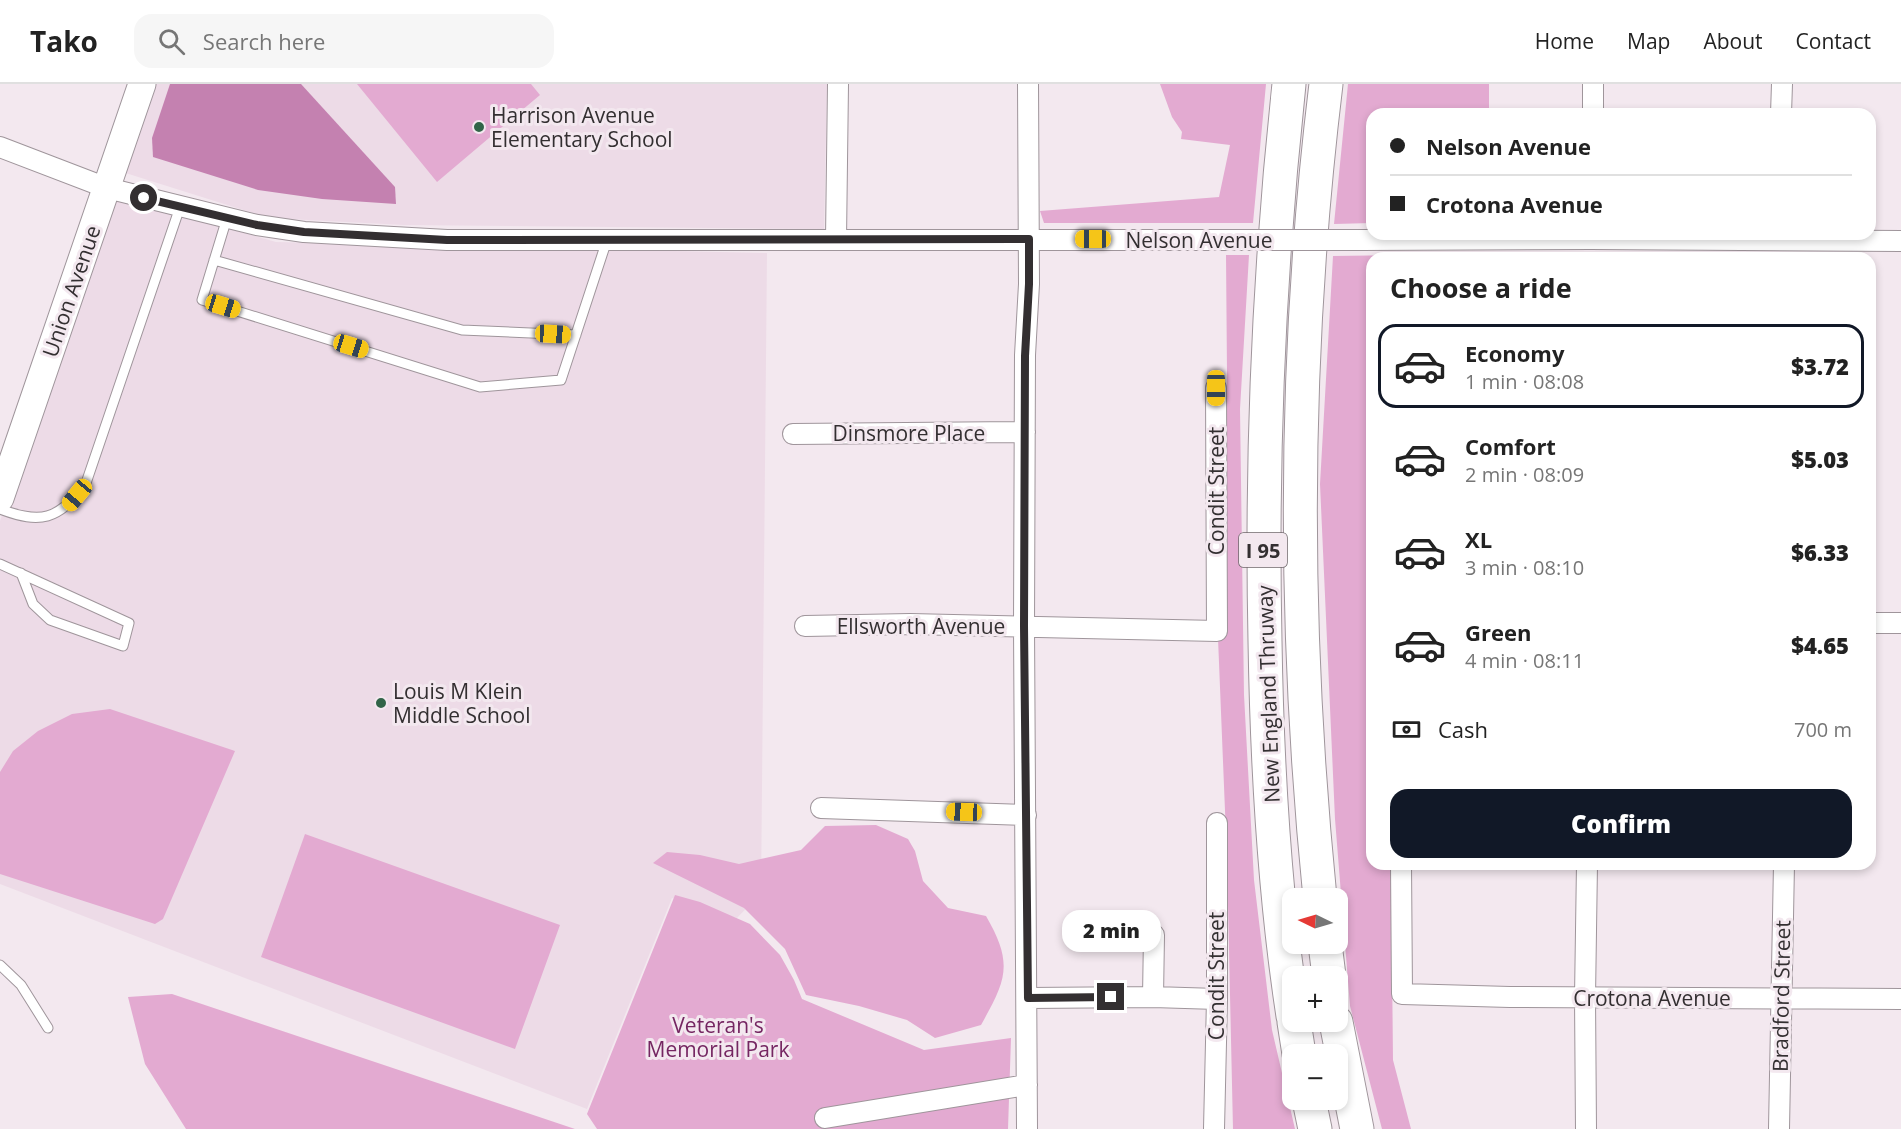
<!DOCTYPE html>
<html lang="en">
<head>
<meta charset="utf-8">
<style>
	:root { --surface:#fff; --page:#f6f6f6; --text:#222; --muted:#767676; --line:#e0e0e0; --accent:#111827 }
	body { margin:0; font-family:"Open Sans",sans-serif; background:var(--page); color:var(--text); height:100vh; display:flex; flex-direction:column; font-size:22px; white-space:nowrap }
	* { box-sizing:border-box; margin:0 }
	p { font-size:20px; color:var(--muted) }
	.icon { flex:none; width:33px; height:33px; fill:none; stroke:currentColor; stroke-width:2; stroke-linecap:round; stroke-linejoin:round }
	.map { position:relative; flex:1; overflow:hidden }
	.panel { position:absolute; left:1366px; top:168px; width:510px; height:618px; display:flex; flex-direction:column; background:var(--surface); border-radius:18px; box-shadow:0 3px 9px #0003 }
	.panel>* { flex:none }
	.hud { position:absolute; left:1366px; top:24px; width:510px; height:132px; border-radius:18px; box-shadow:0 3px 9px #0003; display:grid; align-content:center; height:132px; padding:0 24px; background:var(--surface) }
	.needle { width:39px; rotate:275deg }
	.tools { position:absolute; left:1282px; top:804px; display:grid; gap:12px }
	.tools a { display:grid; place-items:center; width:66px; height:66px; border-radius:12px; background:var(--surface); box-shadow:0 3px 9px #0003; font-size:30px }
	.end { position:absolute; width:27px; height:27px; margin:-14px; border:8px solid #332f31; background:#fff; box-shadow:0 0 0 3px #fff }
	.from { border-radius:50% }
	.bubble { position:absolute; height:42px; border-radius:18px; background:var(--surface); box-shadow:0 3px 9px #0003; font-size:20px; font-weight:800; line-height:42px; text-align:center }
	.car { position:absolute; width:18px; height:36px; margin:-18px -9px; border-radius:8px; box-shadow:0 0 4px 2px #0007; background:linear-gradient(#f5c518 24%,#345 0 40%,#f5c518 0 76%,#345 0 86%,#f5c518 0) }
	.hud b { display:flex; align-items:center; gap:21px; height:57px; font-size:22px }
	.hud b+b { border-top:2px solid var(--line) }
	.hud i { width:15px; height:15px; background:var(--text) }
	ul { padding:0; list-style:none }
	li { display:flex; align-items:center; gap:18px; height:84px; margin:0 12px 9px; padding:0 12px; border:3px solid transparent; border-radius:18px }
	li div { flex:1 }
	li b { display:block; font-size:22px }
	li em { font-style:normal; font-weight:800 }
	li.on { border-color:var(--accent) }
	li>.icon { width:54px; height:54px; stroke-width:1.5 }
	h2 { padding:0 24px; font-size:27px; line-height:72px }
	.pay { display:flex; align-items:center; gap:15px; height:66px; padding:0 24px; font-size:22px }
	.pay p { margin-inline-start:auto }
	.primary-button { display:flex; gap:12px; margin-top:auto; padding:12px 24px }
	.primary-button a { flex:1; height:69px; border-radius:18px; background:var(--accent); color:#fff; font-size:24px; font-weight:800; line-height:69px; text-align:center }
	header { display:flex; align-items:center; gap:36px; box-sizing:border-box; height:84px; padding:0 30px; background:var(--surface); border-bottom:2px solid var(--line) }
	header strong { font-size:28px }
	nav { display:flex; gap:33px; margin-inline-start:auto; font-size:21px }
	.search { width:420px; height:54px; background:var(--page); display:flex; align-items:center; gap:15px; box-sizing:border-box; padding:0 21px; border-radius:18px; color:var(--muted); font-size:22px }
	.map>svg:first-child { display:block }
	.built { fill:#eddbe7 }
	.green { fill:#e3aad1 }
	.water { fill:#c481b0 }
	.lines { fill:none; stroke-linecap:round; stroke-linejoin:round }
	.lane-casing { stroke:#9f959b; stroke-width:11 }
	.street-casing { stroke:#9f959b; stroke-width:22 }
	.secondary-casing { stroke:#9f959b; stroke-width:29 }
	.highway-casing { stroke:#9f959b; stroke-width:35 }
	.lane { stroke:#fff; stroke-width:9 }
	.street { stroke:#fff; stroke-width:20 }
	.secondary { stroke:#fff; stroke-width:27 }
	.highway { stroke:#fff; stroke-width:33 }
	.street-bridge-casing { stroke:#9f959b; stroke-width:22; stroke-linecap:butt }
	.street-bridge { stroke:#fff; stroke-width:20 }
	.route { stroke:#332f31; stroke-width:8 }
	.poi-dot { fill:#316448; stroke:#f3e8ef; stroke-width:2 }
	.labels { text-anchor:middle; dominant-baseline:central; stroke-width:6; stroke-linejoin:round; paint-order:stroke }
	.shield { fill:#f3e8ef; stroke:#6d666a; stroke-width:1.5 }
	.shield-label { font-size:20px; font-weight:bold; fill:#332f31 }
	.poi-label { font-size:21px; fill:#332f31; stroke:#f3e8ef; text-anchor:start }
	.street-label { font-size:21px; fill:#332f31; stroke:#f3e8ef }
	.park-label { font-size:21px; fill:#752662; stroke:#f3e8ef }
</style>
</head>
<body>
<header>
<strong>Tako</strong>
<div class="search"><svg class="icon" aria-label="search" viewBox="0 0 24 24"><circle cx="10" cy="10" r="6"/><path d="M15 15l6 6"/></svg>Search here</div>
<nav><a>Home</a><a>Map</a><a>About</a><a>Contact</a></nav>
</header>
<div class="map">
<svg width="1901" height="1045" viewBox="0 0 1901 1045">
	<rect width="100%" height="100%" fill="#f3e8ef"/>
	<path class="built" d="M146,0h681l-3,145 -420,-4 -135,-7 -153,-48z
		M113,112l163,46 491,11 -6,640 -24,25 -65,-20 -85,211 -587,-225v-363z"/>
	<path class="green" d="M357,0h174l9,11 -103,87z
		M1160,0h106l-13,139h-209l-4,-12 179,-14 11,-52 -49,-6 1,-7 -10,-15z
		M1348,0h141v25l-6,5h-111v109l-38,1z
		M1226,171h23l-9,154 4,286 10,185 18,150 23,99h-62l-6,-269 -9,-222 5,-10 4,-255z
		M1405,171v3h-33v606h19l2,196 18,69h-29l-32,-123 -15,-187 -15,-335 13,-228z
		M110,625l125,42 -72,168 -8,5 -155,-50v-102l13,-21 25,-20 34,-17z
		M876,741l32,14 7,12 8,30 25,27 38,8c28,48 20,64 -5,109l-46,13 -28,-18 -48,-14 -53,-11 -21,-46 -41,-41 -91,-45 14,-11 33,3 39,9 62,-14 24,-24z
		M305,750l255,91 -45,124 -254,-92z
		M675,811l25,7 50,22 30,31 14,25 8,19 122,51 87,-12 -3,91h-411l-10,-15z
		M172,910l403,135h-389l-41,-65 -17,-67z"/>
	<path class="water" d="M170,0h131l94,103 1,17 -74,-5 -64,-9 -105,-33 -1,-19z"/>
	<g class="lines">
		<g class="lane-casing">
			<path id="lane" d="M227,134l-25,82 278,87 81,-7 46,-140
				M214,176l248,70 114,5
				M0,425c42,16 57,10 85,-23l95,-279
				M0,480l129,59 -6,23 -73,-26 -17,-16 -12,-31
				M0,881l21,20 27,43"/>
		</g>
		<g class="street-casing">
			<path id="street" d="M1593,30v-30
				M1781,30l1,-30
				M0,63l107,41 150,37 47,7 143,8h778
				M836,155l2,-155
				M1360,156l231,-1 310,2
				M793,350l232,-2
				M1870,539h31
				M805,542l105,-2 307,7 -1,-243
				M821,724l205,7
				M1401,780l1,130 108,3 391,2
				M1153,913l1,-62
				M1028,914l125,-1 64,2
				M825,1034l202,-33
				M1027,1045l-3,-503 1,-271 4,-71 -1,-200
				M1214,1045l3,-130v-176
				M1586,1045l-1,-132 2,-133
				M1779,1045l5,-265"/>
		</g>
		<g class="secondary-casing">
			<path id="secondary" d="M0,414l142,-414"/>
		</g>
		<g class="highway-casing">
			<path id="highway" d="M1289,0c-20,185 -28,371 -24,557 2,125 9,251 28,375
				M1320,814c-27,-269 -27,-544 6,-814
				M1325,860l4,32
				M1294,938l5,32
				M1336,938l21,107
				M1309,1016l6,29"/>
		</g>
		<use href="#lane" class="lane"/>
		<use href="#street" class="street"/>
		<use href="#secondary" class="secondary"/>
		<use href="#highway" class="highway"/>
		<g class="street-bridge-casing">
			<path id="street-bridge" d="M1225,156h135"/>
		</g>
		<use href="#street-bridge" class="street-bridge"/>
	</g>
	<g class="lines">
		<path class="route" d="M144,114l113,27 47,7 143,8 582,-1v45l-4,72 -1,270 4,372 83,-1"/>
	</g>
	<g class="poi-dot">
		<circle cx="479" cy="43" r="6"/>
		<circle cx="381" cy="619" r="6"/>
	</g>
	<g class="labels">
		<rect class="shield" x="1239" y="449" width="48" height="34" rx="4.5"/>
		<g class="shield-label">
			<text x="1263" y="466">I 95</text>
		</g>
		<g class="poi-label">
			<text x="491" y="31">Harrison Avenue<tspan x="491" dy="24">Elementary School</tspan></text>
			<text x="393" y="607">Louis M Klein<tspan x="393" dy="24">Middle School</tspan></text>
		</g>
		<g class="street-label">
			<text x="1199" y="156">Nelson Avenue</text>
			<text transform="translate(71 207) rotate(-71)">Union Avenue</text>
			<text x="909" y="349">Dinsmore Place</text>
			<text transform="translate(1216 407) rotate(-90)">Condit Street</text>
			<text x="921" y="542">Ellsworth Avenue</text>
			<text transform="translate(1268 610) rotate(-92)">New England Thruway</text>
			<text transform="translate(1216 892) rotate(-90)">Condit Street</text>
			<text transform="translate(1781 912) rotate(-89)">Bradford Street</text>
			<text x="1652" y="914">Crotona Avenue</text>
		</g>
		<g class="park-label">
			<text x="718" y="941">Veteran's<tspan x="718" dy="24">Memorial Park</tspan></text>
		</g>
	</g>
</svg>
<div class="tools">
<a><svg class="needle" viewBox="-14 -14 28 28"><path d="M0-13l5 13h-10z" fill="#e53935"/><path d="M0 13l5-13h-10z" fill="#767676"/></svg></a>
<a>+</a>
<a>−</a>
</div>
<i class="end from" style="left:144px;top:114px"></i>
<i class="end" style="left:1111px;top:913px"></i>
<div class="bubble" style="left:1062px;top:826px;width:99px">2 min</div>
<i class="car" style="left:1093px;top:155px;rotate:270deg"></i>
<i class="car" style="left:223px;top:222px;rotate:107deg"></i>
<i class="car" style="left:553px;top:250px;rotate:93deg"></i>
<i class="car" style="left:351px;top:262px;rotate:107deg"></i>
<i class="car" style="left:1216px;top:304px;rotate:180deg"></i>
<i class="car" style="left:77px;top:411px;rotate:220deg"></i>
<i class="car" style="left:964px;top:728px;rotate:272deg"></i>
<div class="hud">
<b><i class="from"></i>Nelson Avenue</b>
<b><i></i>Crotona Avenue</b>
</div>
<section class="panel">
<h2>Choose a ride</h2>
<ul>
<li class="on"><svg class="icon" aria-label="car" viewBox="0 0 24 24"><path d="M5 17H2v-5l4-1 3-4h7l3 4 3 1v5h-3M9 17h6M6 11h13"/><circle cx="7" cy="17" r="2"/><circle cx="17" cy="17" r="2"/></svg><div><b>Economy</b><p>1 min · 08:08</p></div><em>$3.72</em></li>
<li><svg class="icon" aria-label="car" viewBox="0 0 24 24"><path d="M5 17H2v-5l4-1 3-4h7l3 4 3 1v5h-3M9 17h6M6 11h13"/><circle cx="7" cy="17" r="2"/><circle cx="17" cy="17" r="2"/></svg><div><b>Comfort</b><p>2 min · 08:09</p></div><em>$5.03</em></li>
<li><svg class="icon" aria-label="car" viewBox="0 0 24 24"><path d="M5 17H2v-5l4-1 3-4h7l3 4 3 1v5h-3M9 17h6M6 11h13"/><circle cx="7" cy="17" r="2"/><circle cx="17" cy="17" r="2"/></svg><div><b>XL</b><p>3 min · 08:10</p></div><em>$6.33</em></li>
<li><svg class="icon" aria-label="car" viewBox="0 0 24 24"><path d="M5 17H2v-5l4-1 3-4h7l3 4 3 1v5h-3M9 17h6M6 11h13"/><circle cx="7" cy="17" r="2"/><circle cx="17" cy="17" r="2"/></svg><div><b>Green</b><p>4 min · 08:11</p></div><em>$4.65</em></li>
</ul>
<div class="pay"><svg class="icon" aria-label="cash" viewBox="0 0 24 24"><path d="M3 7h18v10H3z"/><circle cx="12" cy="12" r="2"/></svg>Cash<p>700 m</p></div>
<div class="primary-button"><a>Confirm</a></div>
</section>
</div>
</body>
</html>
